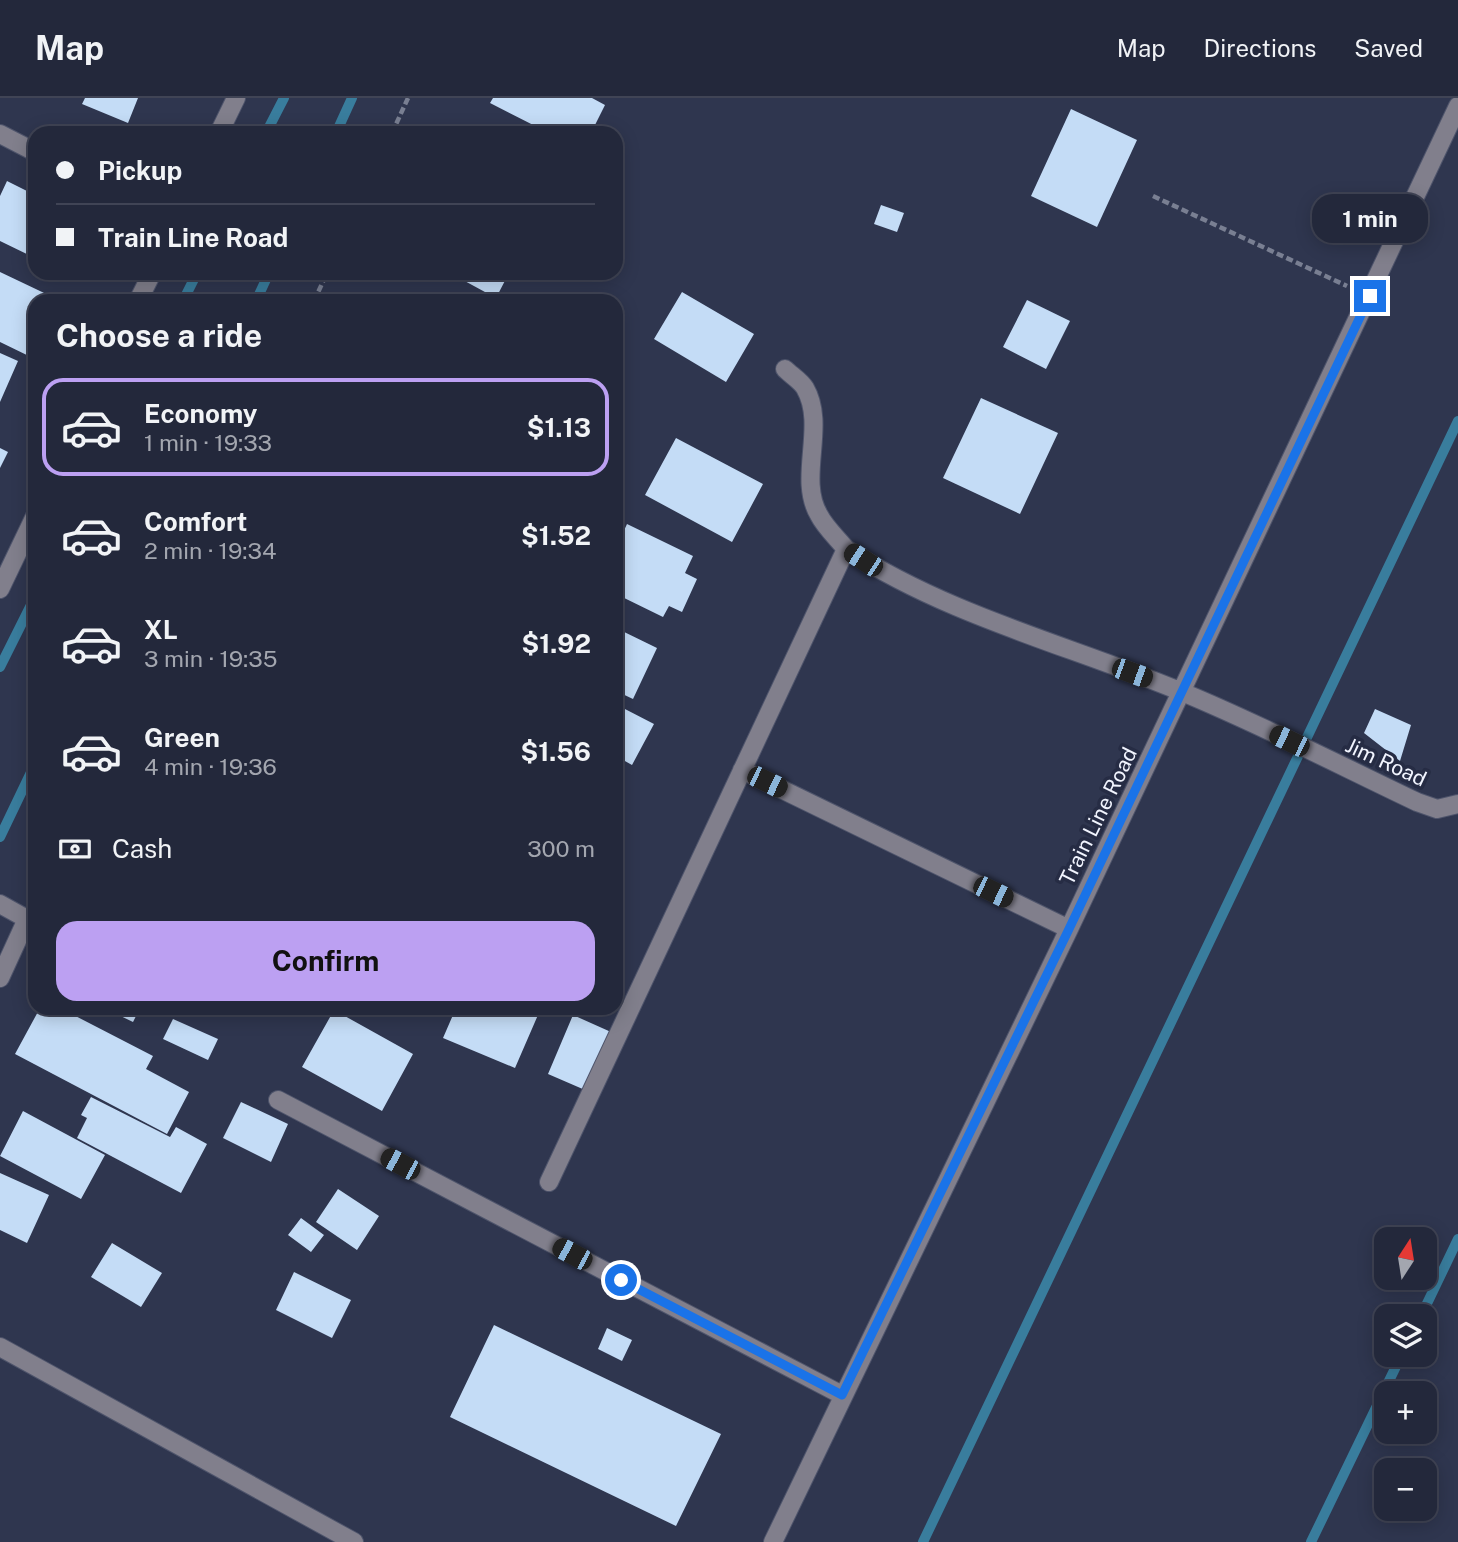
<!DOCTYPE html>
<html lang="en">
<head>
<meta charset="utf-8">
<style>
	:root { --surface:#23283b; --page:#2b3042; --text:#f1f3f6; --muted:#a3a6af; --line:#404455; --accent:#bca0f2 }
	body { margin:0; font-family:"Public Sans",sans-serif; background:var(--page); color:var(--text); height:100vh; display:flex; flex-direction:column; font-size:26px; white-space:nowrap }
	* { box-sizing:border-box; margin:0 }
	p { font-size:23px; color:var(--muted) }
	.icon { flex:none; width:38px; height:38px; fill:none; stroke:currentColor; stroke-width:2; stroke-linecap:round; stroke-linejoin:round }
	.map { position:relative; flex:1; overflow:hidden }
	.side { position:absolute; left:28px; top:196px; width:595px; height:721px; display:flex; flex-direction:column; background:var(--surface); border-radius:21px; box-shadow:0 4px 18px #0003,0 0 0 2px var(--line) }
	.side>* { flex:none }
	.guide { position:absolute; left:28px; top:28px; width:595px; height:154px; border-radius:21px; box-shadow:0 4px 18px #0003,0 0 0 2px var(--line); display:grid; align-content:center; height:154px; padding:0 28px; background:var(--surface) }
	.needle { width:46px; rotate:12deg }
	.tools { position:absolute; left:1374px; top:1129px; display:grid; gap:14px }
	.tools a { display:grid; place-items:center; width:63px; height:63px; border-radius:14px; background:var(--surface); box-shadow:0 4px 18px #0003,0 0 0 2px var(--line); font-size:35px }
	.end { position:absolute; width:32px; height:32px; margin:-16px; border:9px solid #1a73e8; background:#fff; box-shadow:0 0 0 4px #fff }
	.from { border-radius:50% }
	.bubble { position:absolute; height:49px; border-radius:21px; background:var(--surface); box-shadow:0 4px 18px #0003,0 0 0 2px var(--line); font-size:23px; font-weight:700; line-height:49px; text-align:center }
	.car { position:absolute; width:21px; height:42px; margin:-21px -10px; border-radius:9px; box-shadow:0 0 5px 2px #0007; background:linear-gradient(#222 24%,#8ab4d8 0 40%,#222 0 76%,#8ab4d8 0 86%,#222 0) }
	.guide b { display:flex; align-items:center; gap:24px; height:66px; font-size:26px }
	.guide b+b { border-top:2px solid var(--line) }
	.guide i { width:18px; height:18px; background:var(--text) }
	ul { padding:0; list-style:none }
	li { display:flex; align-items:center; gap:21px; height:98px; margin:0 14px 10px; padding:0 14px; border:4px solid transparent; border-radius:21px }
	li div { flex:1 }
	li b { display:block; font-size:26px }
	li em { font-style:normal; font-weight:700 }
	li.on { border-color:var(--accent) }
	li>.icon { width:63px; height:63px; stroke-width:1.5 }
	h2 { padding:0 28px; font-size:32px; line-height:84px }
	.pay { display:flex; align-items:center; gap:18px; height:77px; padding:0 28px; font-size:26px }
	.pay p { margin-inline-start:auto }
	.action { display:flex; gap:14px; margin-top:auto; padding:14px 28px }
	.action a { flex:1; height:80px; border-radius:21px; background:var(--accent); color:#111; font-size:28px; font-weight:700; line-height:80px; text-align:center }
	header { display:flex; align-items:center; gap:42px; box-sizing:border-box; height:98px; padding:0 35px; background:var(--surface); border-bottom:2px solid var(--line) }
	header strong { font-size:33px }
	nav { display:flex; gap:38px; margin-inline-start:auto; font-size:24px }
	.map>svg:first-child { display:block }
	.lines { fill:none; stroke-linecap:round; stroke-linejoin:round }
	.stream { stroke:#397d9d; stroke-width:10 }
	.building { fill:#c4dcf6 }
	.minor-casing { stroke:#4e546b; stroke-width:20 }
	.path { stroke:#797f92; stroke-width:4.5; stroke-dasharray:7 3.5; stroke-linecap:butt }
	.minor { stroke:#817f8c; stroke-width:18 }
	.route { stroke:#1a73e8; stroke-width:9 }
	.labels { text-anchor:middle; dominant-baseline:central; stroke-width:7; stroke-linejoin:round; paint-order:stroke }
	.street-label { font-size:21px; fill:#f1f4fe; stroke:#262c44 }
</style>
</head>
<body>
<header>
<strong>Map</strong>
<nav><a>Map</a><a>Directions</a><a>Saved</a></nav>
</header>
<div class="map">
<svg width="1458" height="1444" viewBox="0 0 1458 1444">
	<rect width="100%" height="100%" fill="#2f364f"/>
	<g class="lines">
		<path class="stream" d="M266,35l18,-35
			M336,35l16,-35
			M183,203l14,-28
			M256,203l13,-28
			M0,569l35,-70
			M0,739l35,-73
			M1421,1218l37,-77
			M923,1444l535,-1121
			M1311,1444l91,-188"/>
	</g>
	<path class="building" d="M85,0h53l-10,25 -46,-19z
		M493,0h99l13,7 -14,28h-42l-59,-30z
		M1071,11l66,31 -40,87 -66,-31z
		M7,83l28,14v63l-35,-17v-45z
		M881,107l23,8 -7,19 -23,-8z
		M0,174l61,29h-26v58l-35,-17z
		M450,175h59l-13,25z
		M682,194l72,42 -28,48 -72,-43z
		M1027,202l43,21 -24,48 -43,-22z
		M0,255l18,8 -18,41z
		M981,300l77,35 -38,81 -77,-36z
		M676,340l87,46 -31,58 -87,-47z
		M0,350l8,4 -8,16z
		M627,426l66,32 -8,17 12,6 -15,33 -13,-6 -6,11 -47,-23v-46z
		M616,530l41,20 -24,51 -17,-8z
		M623,610l31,16 -22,41 -16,-9v-35z
		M1375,611l36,16 -11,36 -36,-28z
		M40,910h20l93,48 -7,13 43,23 -22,42 -152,-80z
		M104,910h36l-7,14z
		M456,910h85l-26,60 -72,-30z
		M334,912l79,44 -31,57 -80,-44z
		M573,917l38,17 -26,58 -37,-16z
		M173,921l45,20 -10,21 -45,-21z
		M91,999l79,40 6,-10 31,17 -26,49 -104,-55 10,-20 -6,-3z
		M241,1004l47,22 -17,38 -48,-24z
		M23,1013l82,44 -24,44 -81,-43z
		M0,1075l49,22 -22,48 -27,-13z
		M338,1091l41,27 -22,34 -41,-28z
		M301,1120l23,17 -13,17 -23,-17z
		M112,1145l50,30 -21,34 -50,-30z
		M294,1174l57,28 -19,38 -56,-28z
		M494,1227l227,109 -45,92 -226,-109z
		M607,1230l25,12 -10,21 -24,-12z"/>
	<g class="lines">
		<g class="minor-casing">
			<path id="minor" d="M219,35l17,-35
				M0,36l35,18
				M138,203l14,-28
				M846,451c103,67 223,96 336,143 80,33 157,73 235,110l20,7 21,-5
				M0,491l35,-73
				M742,672l327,159
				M0,806l27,15 -27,59
				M278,1002l564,295
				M549,1084l297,-633c-9,-11 -21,-22 -27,-34 -22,-37 8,-89 -14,-127 -4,-7 -14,-13 -20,-19
				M0,1249l354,195
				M773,1444l296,-613 389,-823"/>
		</g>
		<path class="path" d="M392,35l16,-35
			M1153,98l194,90
			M314,203l13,-28"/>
		<use href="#minor" class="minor"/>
	</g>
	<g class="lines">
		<path class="route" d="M621,1182l221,115 227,-466 301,-633"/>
	</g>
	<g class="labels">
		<g class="street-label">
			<text transform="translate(1386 664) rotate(25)">Jim Road</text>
			<text transform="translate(1098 718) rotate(-64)">Train Line Road</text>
		</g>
	</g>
</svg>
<div class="tools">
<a><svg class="needle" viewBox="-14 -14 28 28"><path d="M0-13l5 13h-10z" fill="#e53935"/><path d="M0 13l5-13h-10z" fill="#a3a6af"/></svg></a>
<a><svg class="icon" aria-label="layers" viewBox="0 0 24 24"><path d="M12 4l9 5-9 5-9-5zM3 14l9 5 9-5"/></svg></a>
<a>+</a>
<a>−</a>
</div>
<i class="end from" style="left:621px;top:1182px"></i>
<i class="end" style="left:1370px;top:198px"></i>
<div class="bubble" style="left:1312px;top:96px;width:116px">1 min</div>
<i class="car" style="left:863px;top:462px;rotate:303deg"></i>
<i class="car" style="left:1132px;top:575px;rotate:110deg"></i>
<i class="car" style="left:1289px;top:643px;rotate:296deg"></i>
<i class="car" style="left:767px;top:684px;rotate:116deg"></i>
<i class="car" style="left:993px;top:794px;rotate:116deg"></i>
<i class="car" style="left:400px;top:1066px;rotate:298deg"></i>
<i class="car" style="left:572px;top:1156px;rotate:298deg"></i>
<div class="guide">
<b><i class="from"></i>Pickup</b>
<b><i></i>Train Line Road</b>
</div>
<section class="side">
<h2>Choose a ride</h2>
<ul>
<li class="on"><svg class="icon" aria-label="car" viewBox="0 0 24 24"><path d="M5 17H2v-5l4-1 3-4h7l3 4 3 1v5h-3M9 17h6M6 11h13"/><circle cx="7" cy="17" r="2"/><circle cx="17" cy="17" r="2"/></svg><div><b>Economy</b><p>1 min · 19:33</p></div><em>$1.13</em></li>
<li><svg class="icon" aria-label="car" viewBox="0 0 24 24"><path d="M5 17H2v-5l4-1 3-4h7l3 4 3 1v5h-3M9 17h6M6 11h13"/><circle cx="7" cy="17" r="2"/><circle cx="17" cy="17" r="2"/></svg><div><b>Comfort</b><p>2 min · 19:34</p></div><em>$1.52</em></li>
<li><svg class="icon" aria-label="car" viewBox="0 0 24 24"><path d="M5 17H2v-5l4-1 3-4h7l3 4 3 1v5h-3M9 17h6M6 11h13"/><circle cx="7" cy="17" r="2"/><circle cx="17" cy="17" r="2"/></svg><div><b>XL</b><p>3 min · 19:35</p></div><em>$1.92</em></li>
<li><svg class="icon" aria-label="car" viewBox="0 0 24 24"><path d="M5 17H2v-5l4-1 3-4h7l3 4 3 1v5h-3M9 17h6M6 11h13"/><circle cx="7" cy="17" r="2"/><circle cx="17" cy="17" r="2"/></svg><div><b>Green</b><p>4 min · 19:36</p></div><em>$1.56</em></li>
</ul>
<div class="pay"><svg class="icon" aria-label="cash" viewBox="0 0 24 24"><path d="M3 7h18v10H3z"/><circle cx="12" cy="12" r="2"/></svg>Cash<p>300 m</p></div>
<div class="action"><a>Confirm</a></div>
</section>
</div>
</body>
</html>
